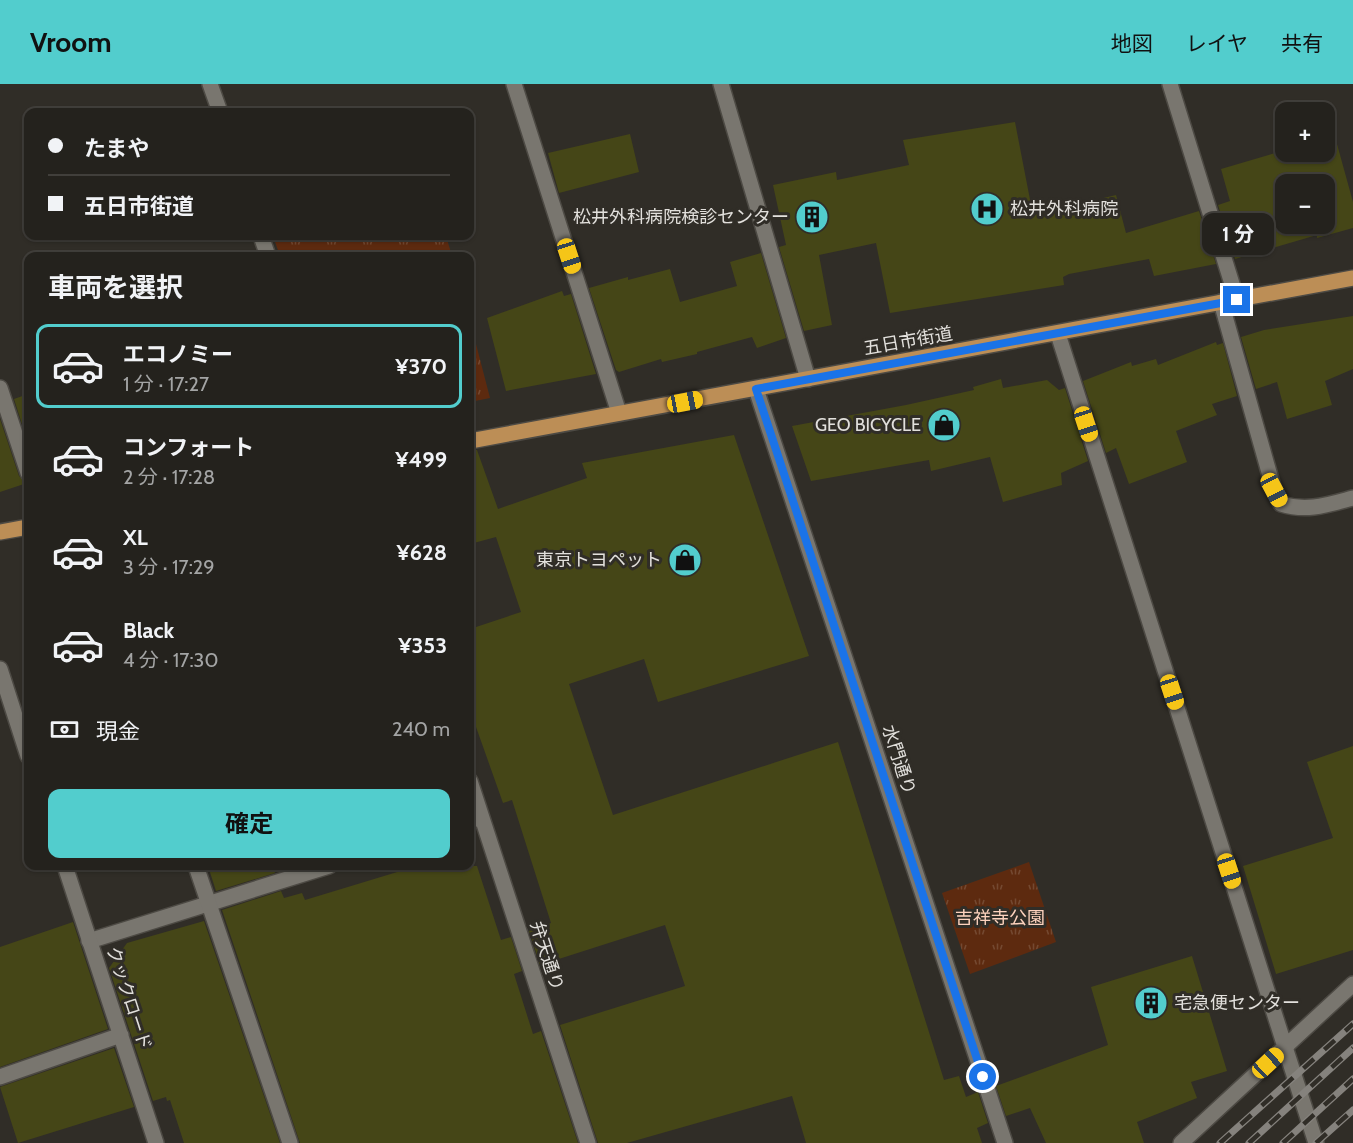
<!DOCTYPE html>
<html lang="ja">
<head>
<meta charset="utf-8">
<style>
	:root { --surface:#24221d; --page:#2c2a26; --text:#f1f3f6; --muted:#a3a4a4; --line:#413f3b; --accent:#52cdcd }
	body { margin:0; font-family:Cabin,"Noto Sans JP",sans-serif; background:var(--page); color:var(--text); height:100vh; display:flex; flex-direction:column; font-size:22px; white-space:nowrap }
	* { box-sizing:border-box; margin:0 }
	p { font-size:20px; color:var(--muted) }
	.icon { flex:none; width:33px; height:33px; fill:none; stroke:currentColor; stroke-width:2; stroke-linecap:round; stroke-linejoin:round }
	.map { position:relative; flex:1; overflow:hidden }
	.panel { position:absolute; left:24px; top:168px; width:450px; height:618px; display:flex; flex-direction:column; background:var(--surface); border-radius:12px; box-shadow:0 2px 4px #0004,0 0 0 2px var(--line) }
	.panel>* { flex:none }
	.hud { position:absolute; left:24px; top:24px; width:450px; height:132px; border-radius:12px; box-shadow:0 2px 4px #0004,0 0 0 2px var(--line); display:grid; align-content:center; height:132px; padding:0 24px; background:var(--surface) }
	.buttons { position:absolute; left:1275px; top:18px; display:grid; gap:12px }
	.buttons a { display:grid; place-items:center; width:60px; height:60px; border-radius:12px; background:var(--surface); box-shadow:0 2px 4px #0004,0 0 0 2px var(--line); font-size:30px }
	.end { position:absolute; width:27px; height:27px; margin:-14px; border:8px solid #1a73e8; background:#fff; box-shadow:0 0 0 3px #fff }
	.from { border-radius:50% }
	.bubble { position:absolute; height:42px; border-radius:12px; background:var(--surface); box-shadow:0 2px 4px #0004,0 0 0 2px var(--line); font-size:20px; font-weight:700; line-height:42px; text-align:center }
	.car { position:absolute; width:18px; height:36px; margin:-18px -9px; border-radius:8px; box-shadow:0 0 4px 2px #0007; background:linear-gradient(#f5c518 24%,#345 0 40%,#f5c518 0 76%,#345 0 86%,#f5c518 0) }
	.hud b { display:flex; align-items:center; gap:21px; height:57px; font-size:22px }
	.hud b+b { border-top:2px solid var(--line) }
	.hud i { width:15px; height:15px; background:var(--text) }
	ul { padding:0; list-style:none }
	li { display:flex; align-items:center; gap:18px; height:84px; margin:0 12px 9px; padding:0 12px; border:3px solid transparent; border-radius:12px }
	li div { flex:1 }
	li b { display:block; font-size:22px }
	li em { font-style:normal; font-weight:700 }
	li.selected { border-color:var(--accent) }
	li>.icon { width:54px; height:54px; stroke-width:1.5 }
	h2 { padding:0 24px; font-size:27px; line-height:72px }
	.pay { display:flex; align-items:center; gap:15px; height:66px; padding:0 24px; font-size:22px }
	.pay p { margin-inline-start:auto }
	.cta { display:flex; gap:12px; margin-top:auto; padding:12px 24px }
	.cta a { flex:1; height:69px; border-radius:12px; background:var(--accent); color:#111; font-size:24px; font-weight:700; line-height:69px; text-align:center }
	header { display:flex; align-items:center; gap:36px; box-sizing:border-box; height:84px; padding:0 30px; background:var(--accent); color:#111 }
	header strong { font-size:28px }
	nav { display:flex; gap:33px; margin-inline-start:auto; font-size:21px }
	.map>svg:first-child { display:block }
	.park { fill:url(#park-tufts) }
	.building { fill:#454617; fill-rule:evenodd }
	.lines { fill:none; stroke-linecap:round; stroke-linejoin:round }
	.service-casing { stroke:#4d4a44; stroke-width:18 }
	.minor-casing { stroke:#4d4a44; stroke-width:18 }
	.primary-casing { stroke:#4d4a44; stroke-width:18 }
	.service { stroke:#79766f; stroke-width:15 }
	.minor { stroke:#79766f; stroke-width:15 }
	.primary { stroke:#bc8e56; stroke-width:15 }
	.rail-casing { stroke:#85827d; stroke-width:7 }
	.rail { stroke:#302d27; stroke-width:4.5; stroke-dasharray:14; stroke-linecap:butt }
	.route { stroke:#1a73e8; stroke-width:8 }
	.labels { text-anchor:middle; dominant-baseline:central; stroke-width:6; stroke-linejoin:round; paint-order:stroke }
	.poi-label { font-size:18px; fill:#e2e0dc; stroke:#302d27; text-anchor:end }
	.street-label { font-size:18px; fill:#e2e0dc; stroke:#302d27 }
	.park-label { font-size:18px; fill:#fdd2bd; stroke:#302d27 }
</style>
</head>
<body>
<header>
<strong>Vroom</strong>
<nav><a>地図</a><a>レイヤ</a><a>共有</a></nav>
</header>
<div class="map">
<svg width="1353" height="1059" viewBox="0 0 1353 1059">
	<defs>
		<pattern id="park-tufts" width="24" height="20" patternUnits="userSpaceOnUse" patternTransform="scale(1.5)"><rect width="24" height="20" fill="#5d2a0f"/><path d="M3 7l-1-3M5 7V3M7 7l1-3M15 17l-1-3M17 17v-4M19 17l1-3" fill="none" stroke="#744931"/></pattern>
	</defs>
	<rect width="100%" height="100%" fill="#302d27"/>
	<path class="park" d="M273,152h173l6,20h-172z
		M470,237l20,77 -20,4z
		M1029,778l27,80 -86,32 -28,-81z"/>
	<path class="building" d="M1015,38l18,93 83,-20 10,38 73,-22 17,53 -62,12 -5,-17 -80,15 -6,3 1,8 -174,28 -14,-70 -57,12 13,70 -28,6 -25,-84 7,-2 -13,-60 63,-13 1,8 72,-15 -6,-25z
		M630,50l9,38 -80,21 -11,-40z
		M1337,60l16,58v26l-36,10v-3l-82,24 -17,-54 12,-4 -9,-32 61,-18 2,8 26,-7h14v-5zM1286,100h38v40h-38z
		M761,169l25,85 -29,10 -5,-11 -55,15v2l-35,8 -1,-3 -42,13 -3,-2 -27,-82 39,-11v3l42,-11 10,33 57,-16 -7,-24z
		M562,207l2,5 7,-2 25,80 -90,17 -19,-73z
		M1353,232v53l-28,12 7,24 -45,14 -10,-37 -21,7 -15,-52 23,-7z
		M1216,258l1,3 6,-2 14,53 -25,8 5,11 -41,16 11,31 -58,22 -13,-36 -10,5 -23,-72 48,-19 1,4 24,-7 2,6z
		M1001,295l2,9 44,-8 12,10 6,-2 23,73 -27,12 1,12 -59,17 -13,-45 -59,14 -2,-11 -118,21 -19,-55 114,-21 68,-15 -1,-3z
		M28,310v49l-14,-44z
		M0,335l19,57 8,7 -27,9z
		M734,351l75,221 -151,46 -14,-43 -75,25 44,131 225,-73 106,338 15,-4 7,21 12,-5 10,31 -11,5 5,15h-176l-14,-47 -165,47h-29l-38,-118 125,-39 -20,-61 -125,40 -11,-34 22,-8 -39,-123 -9,3 -33,-93v-81l51,-17 -25,-75 -26,7v-94h7l21,59 89,-31 -5,-15z
		M1353,662v204l-77,24 -33,-108 90,-28 -26,-76z
		M208,782h65l2,7 -59,18z
		M417,782h60l24,74 10,-3 11,34 -8,3 19,60 8,-3 37,112h-278l-78,-233 59,-19 3,7 18,-5 3,7z
		M204,837l76,222h-96l-14,-43 -3,1 -1,-4 -13,4 -44,-133 18,-25z
		M73,838l35,107 -108,38v-120z
		M1192,872l35,115 -36,11 6,16 -60,24 7,21h-98l-16,-35 -24,8 -10,-30 112,-41 -17,-58z
		M114,964l20,59 -116,36 -18,-56z"/>
	<g class="lines">
		<g class="service-casing">
			<path id="service" d="M514,0l105,329
				M721,0l87,295
				M1221,218l53,188 7,14c26,8 46,1 72,-6
				M470,737l11,-4
				M89,857l240,-75
				M1285,963l31,96"/>
		</g>
		<g class="minor-casing">
			<path id="minor" d="M210,0l10,28
				M1170,0l67,216
				M261,152l7,20
				M1058,250l227,713
				M0,304l28,85
				M756,305l249,754
				M0,585l28,87
				M470,697l118,362
				M65,782l91,277
				M196,782l94,277
				M0,993l121,-42
				M1181,1059l172,-159"/>
		</g>
		<g class="primary-casing">
			<path id="primary" d="M470,357l883,-163
				M0,448l28,-5"/>
		</g>
		<use href="#service" class="service"/>
		<use href="#minor" class="minor"/>
		<use href="#primary" class="primary"/>
		<g class="rail-casing">
			<path id="rail" d="M1220,1059l133,-119
				M1249,1059l104,-95
				M1283,1059l70,-64
				M1316,1059l37,-33"/>
		</g>
		<use href="#rail" class="rail"/>
	</g>
	<g class="lines">
		<path class="route" d="M983,993l-227,-688 481,-89"/>
	</g>
	<defs>
		<g id="hospital-disc" transform="scale(1.725)"><circle r="9.5" fill="#52cdcd" stroke="#302d27"/><path d="M-5-5h3v3.5h4V-5h3V5h-3V1.5h-4V5h-3Z" fill="#111"/></g>
		<g id="building-disc" transform="scale(1.725)"><circle r="9.5" fill="#52cdcd" stroke="#302d27"/><path d="M-4-6H4V6H1V3H-1V6H-4ZM-2.5-4.3h1.7v1.8h-1.7ZM.8-4.3h1.7v1.8H.8ZM-2.5-1h1.7V.8h-1.7ZM.8-1h1.7V.8H.8Z" fill="#111"/></g>
		<g id="shop-disc" transform="scale(1.725)"><circle r="9.5" fill="#52cdcd" stroke="#302d27"/><path d="M-5-2.5h2.3a2.7 3.5 0 0 1 5.4 0H5L5.5 6h-11ZM-1.5-2.5h3a1.5 2.3 0 0 0-3 0Z" fill="#111"/></g>
	</defs>
	<g fill-rule="evenodd">
		<use href="#hospital-disc" x="987" y="125"/>
		<use href="#building-disc" x="812" y="133"/>
		<use href="#shop-disc" x="944" y="341"/>
		<use href="#shop-disc" x="685" y="476"/>
		<use href="#building-disc" x="1151" y="919"/>
	</g>
	<g class="labels">
		<g class="poi-label">
			<text x="1010" y="125" text-anchor="start">松井外科病院</text>
			<text x="789" y="133">松井外科病院検診センター</text>
			<text x="921" y="341">GEO BICYCLE</text>
			<text x="662" y="476">東京トヨペット</text>
			<text x="1174" y="919" text-anchor="start">宅急便センター</text>
		</g>
		<g class="street-label">
			<text transform="translate(908 257) rotate(-10)">五日市街道</text>
			<text transform="translate(899 676) rotate(72)">水門通り</text>
			<text transform="translate(547 872) rotate(72)">弁天通り</text>
			<text transform="translate(129 914) rotate(72)">クックロード</text>
		</g>
		<g class="park-label">
			<text x="1000" y="834">吉祥寺公園</text>
		</g>
	</g>
</svg>
<div class="buttons">
<a>+</a>
<a>−</a>
</div>
<i class="end from" style="left:983px;top:993px"></i>
<i class="end" style="left:1237px;top:216px"></i>
<div class="bubble" style="left:1202px;top:129px;width:72px">1 分</div>
<i class="car" style="left:569px;top:172px;rotate:162deg"></i>
<i class="car" style="left:685px;top:318px;rotate:79deg"></i>
<i class="car" style="left:1086px;top:340px;rotate:162deg"></i>
<i class="car" style="left:1274px;top:406px;rotate:152deg"></i>
<i class="car" style="left:1172px;top:608px;rotate:162deg"></i>
<i class="car" style="left:1229px;top:787px;rotate:162deg"></i>
<i class="car" style="left:1268px;top:979px;rotate:47deg"></i>
<div class="hud">
<b><i class="from"></i>たまや</b>
<b><i></i>五日市街道</b>
</div>
<section class="panel">
<h2>車両を選択</h2>
<ul>
<li class="selected"><svg class="icon" aria-label="car" viewBox="0 0 24 24"><path d="M5 17H2v-5l4-1 3-4h7l3 4 3 1v5h-3M9 17h6M6 11h13"/><circle cx="7" cy="17" r="2"/><circle cx="17" cy="17" r="2"/></svg><div><b>エコノミー</b><p>1 分 · 17:27</p></div><em>¥370</em></li>
<li><svg class="icon" aria-label="car" viewBox="0 0 24 24"><path d="M5 17H2v-5l4-1 3-4h7l3 4 3 1v5h-3M9 17h6M6 11h13"/><circle cx="7" cy="17" r="2"/><circle cx="17" cy="17" r="2"/></svg><div><b>コンフォート</b><p>2 分 · 17:28</p></div><em>¥499</em></li>
<li><svg class="icon" aria-label="car" viewBox="0 0 24 24"><path d="M5 17H2v-5l4-1 3-4h7l3 4 3 1v5h-3M9 17h6M6 11h13"/><circle cx="7" cy="17" r="2"/><circle cx="17" cy="17" r="2"/></svg><div><b>XL</b><p>3 分 · 17:29</p></div><em>¥628</em></li>
<li><svg class="icon" aria-label="car" viewBox="0 0 24 24"><path d="M5 17H2v-5l4-1 3-4h7l3 4 3 1v5h-3M9 17h6M6 11h13"/><circle cx="7" cy="17" r="2"/><circle cx="17" cy="17" r="2"/></svg><div><b>Black</b><p>4 分 · 17:30</p></div><em>¥353</em></li>
</ul>
<div class="pay"><svg class="icon" aria-label="cash" viewBox="0 0 24 24"><path d="M3 7h18v10H3z"/><circle cx="12" cy="12" r="2"/></svg>現金<p>240 m</p></div>
<div class="cta"><a>確定</a></div>
</section>
</div>
</body>
</html>
